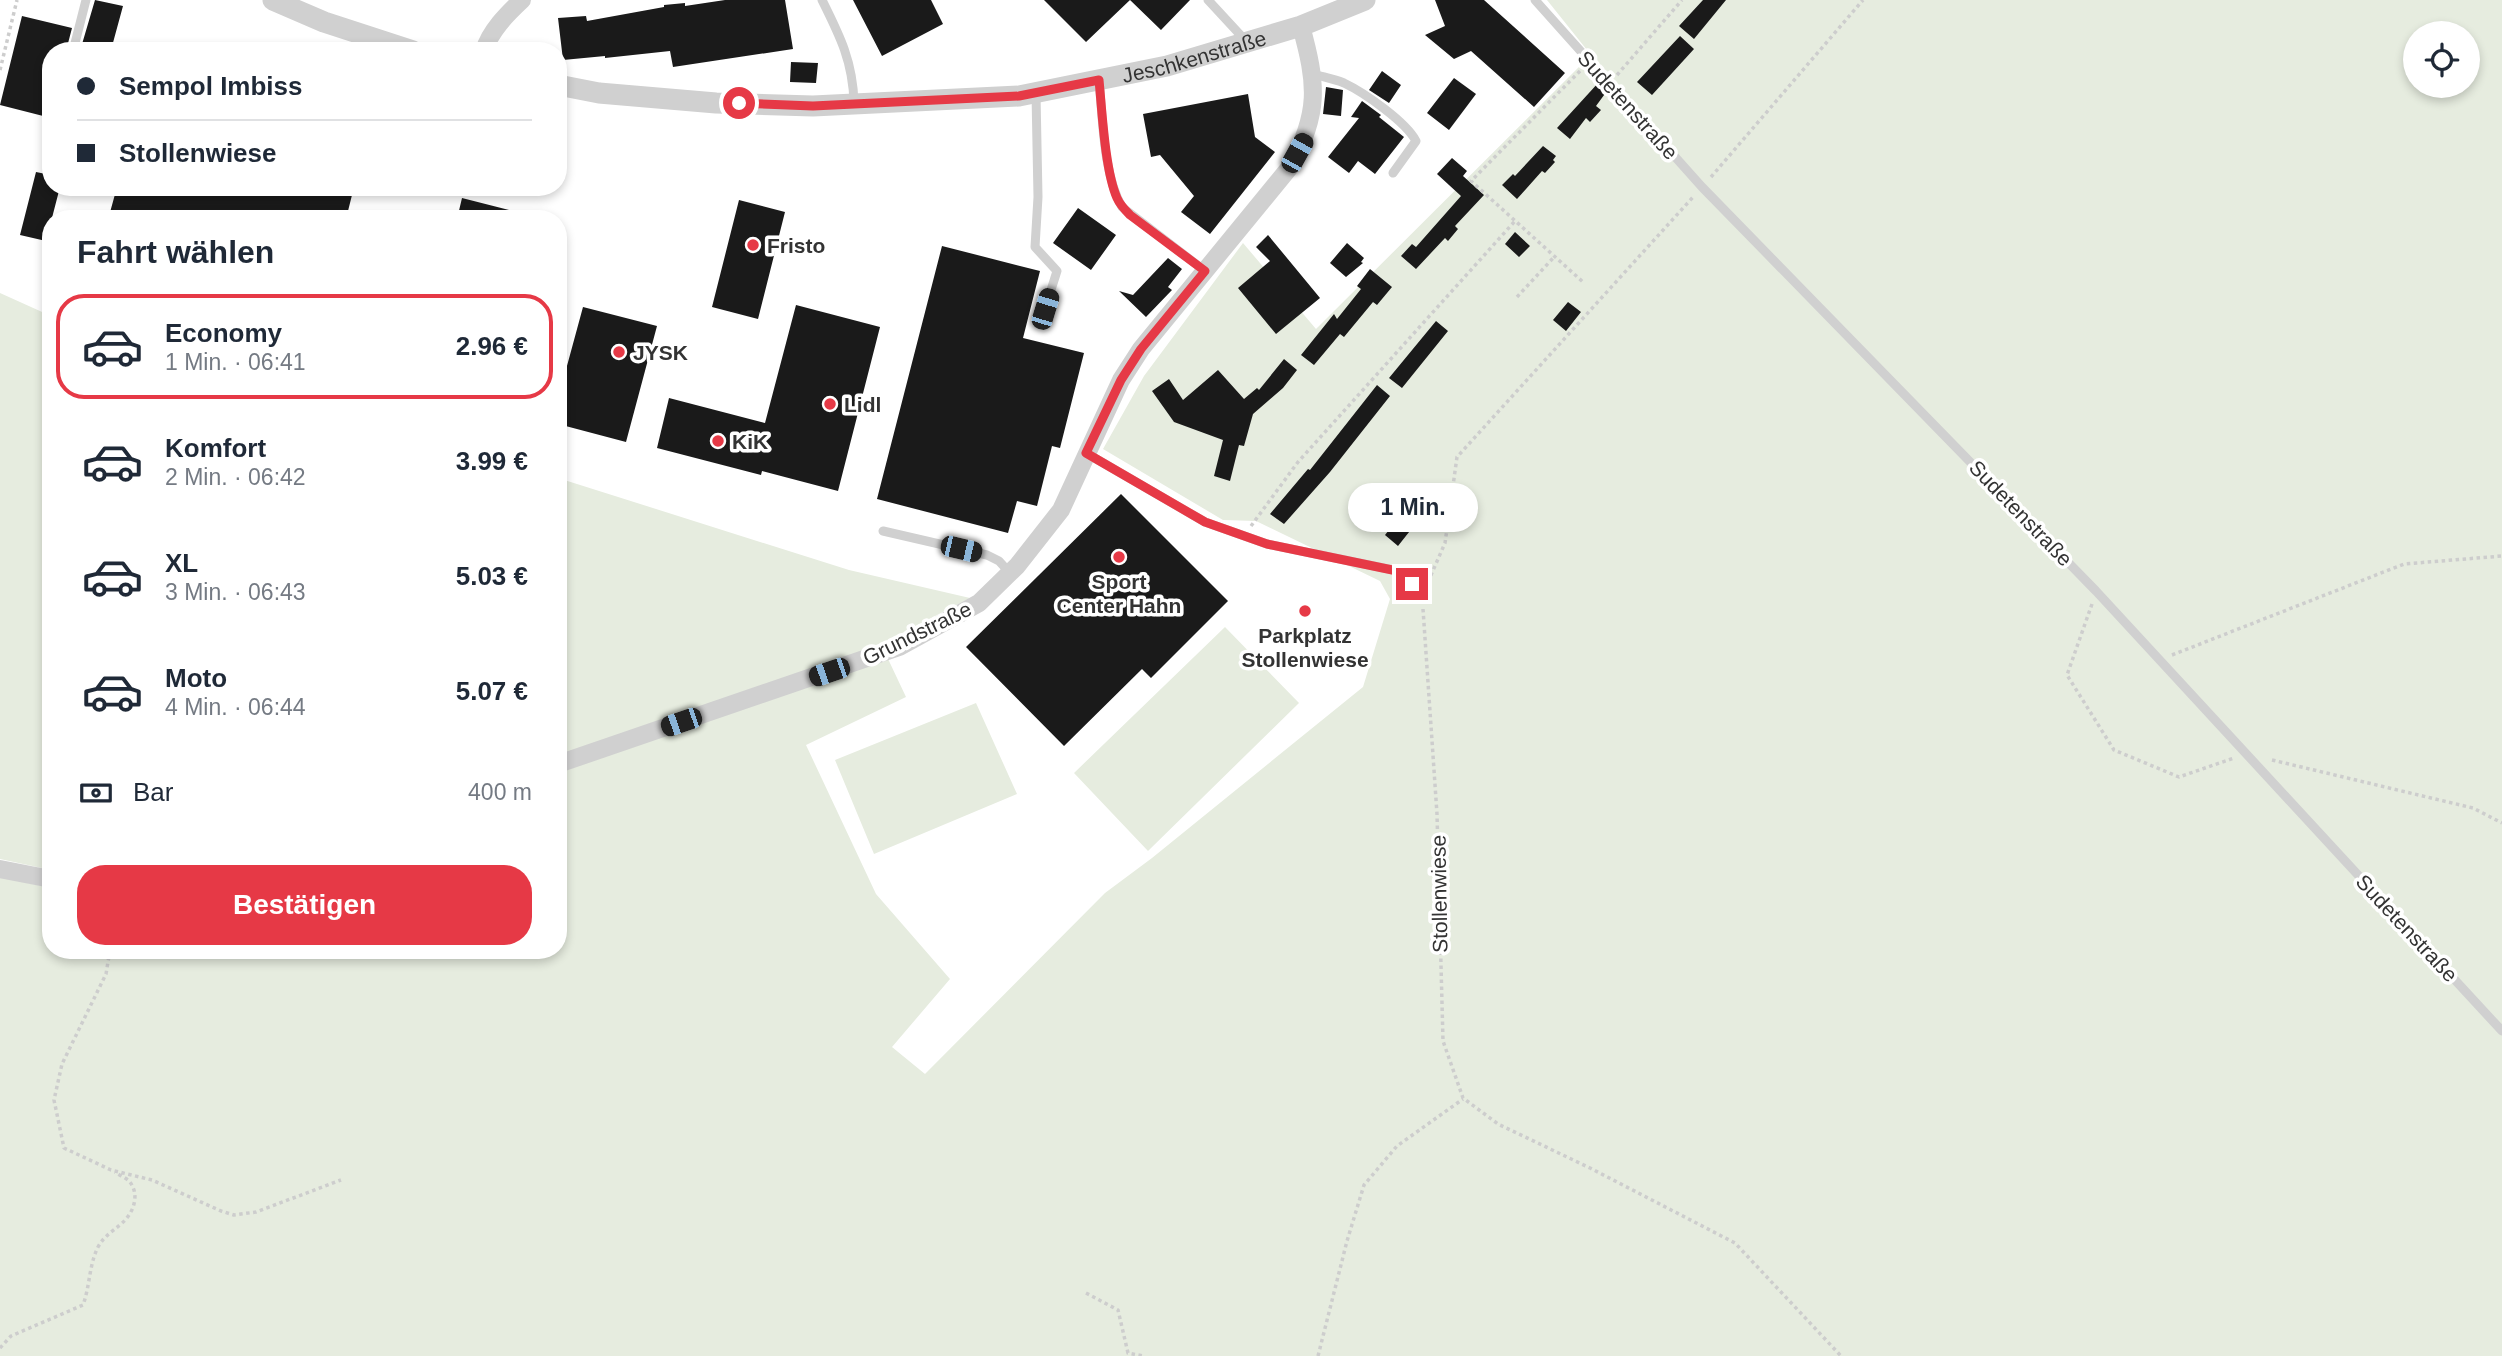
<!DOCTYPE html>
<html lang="de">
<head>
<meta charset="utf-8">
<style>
	:root { --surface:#fff; --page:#f6f6f7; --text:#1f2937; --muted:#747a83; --line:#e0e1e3; --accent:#e63946 }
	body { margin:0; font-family:Helvetica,sans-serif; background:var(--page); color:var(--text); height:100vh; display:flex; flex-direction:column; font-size:26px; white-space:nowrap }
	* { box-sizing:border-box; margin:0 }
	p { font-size:23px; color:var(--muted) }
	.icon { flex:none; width:38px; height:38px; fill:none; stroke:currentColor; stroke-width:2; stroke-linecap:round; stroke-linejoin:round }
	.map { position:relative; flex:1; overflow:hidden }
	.side { position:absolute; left:42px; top:210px; width:525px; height:749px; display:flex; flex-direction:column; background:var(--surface); border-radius:28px; box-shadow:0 4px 10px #0003 }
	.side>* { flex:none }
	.top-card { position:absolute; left:42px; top:42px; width:525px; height:154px; border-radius:28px; box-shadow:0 4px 10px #0003; display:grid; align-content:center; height:154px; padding:0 35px; background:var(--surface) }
	.controls { position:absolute; left:2403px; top:21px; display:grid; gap:14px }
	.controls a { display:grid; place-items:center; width:77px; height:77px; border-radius:50%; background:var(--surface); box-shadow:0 4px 10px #0003; font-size:35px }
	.end { position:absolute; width:32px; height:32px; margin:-16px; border:9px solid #e63946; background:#fff; box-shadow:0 0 0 4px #fff }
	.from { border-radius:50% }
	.bubble { position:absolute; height:49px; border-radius:24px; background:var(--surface); box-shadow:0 4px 10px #0003; font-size:23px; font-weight:700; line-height:49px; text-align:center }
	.car { position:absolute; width:21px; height:42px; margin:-21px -10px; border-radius:9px; box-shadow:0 0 5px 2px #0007; background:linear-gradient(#222 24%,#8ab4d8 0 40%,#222 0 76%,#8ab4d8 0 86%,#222 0) }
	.top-card b { display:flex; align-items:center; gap:24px; height:66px; font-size:26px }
	.top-card b+b { border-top:2px solid var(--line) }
	.top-card i { width:18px; height:18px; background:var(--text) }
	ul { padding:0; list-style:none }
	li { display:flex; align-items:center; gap:21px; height:105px; margin:0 14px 10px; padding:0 21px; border:4px solid transparent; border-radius:28px }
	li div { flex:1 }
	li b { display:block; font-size:26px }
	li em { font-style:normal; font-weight:700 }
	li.on { border-color:var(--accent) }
	li>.icon { width:63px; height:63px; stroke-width:1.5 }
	h2 { padding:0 35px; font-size:32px; line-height:84px }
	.pay { display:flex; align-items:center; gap:18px; height:77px; padding:0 35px; font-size:26px }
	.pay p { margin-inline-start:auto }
	.button { display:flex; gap:14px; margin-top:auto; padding:14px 35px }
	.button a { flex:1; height:80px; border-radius:28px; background:var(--accent); color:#fff; font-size:28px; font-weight:700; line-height:80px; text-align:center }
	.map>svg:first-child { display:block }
	.green { fill:#e6ecdf; fill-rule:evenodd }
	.building { fill:#1a1a1a }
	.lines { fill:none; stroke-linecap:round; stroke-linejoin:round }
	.path { stroke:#cdcdcd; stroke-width:3.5; stroke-dasharray:3.5 3.5; stroke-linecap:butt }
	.service { stroke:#d0d0d0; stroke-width:9 }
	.minor { stroke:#d0d0d0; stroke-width:18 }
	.tertiary { stroke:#d0d0d0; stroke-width:21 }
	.route { stroke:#e63946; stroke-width:9 }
	.poi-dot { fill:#e63946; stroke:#fff; stroke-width:2.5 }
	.labels { text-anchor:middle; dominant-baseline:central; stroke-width:7; stroke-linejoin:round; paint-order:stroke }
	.street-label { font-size:21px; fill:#333; stroke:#fff }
	.poi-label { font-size:21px; font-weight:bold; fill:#333; stroke:#fff; text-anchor:start }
</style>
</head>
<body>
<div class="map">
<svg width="2502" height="1356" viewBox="0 0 2502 1356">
	<rect width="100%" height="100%" fill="#fff"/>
	<path class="green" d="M1547,0h955v1356h-2502v-479l51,11v62h507v-472l291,92 121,28 -89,46 25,53 -100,48 70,149 74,85 -58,68 33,27 180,-181 47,-35 211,-171 27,-88 -10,-18 -124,-60 -33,-1 -120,-71 41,-73 99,-133 73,86 275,-274zM2415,33h53v53h-53z
		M0,293l51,23v554l-51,-11z
		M1225,627l74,76 -151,148 -74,-78z
		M976,703l41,91 -143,60 -39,-94z"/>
	<path class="building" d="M95,0l28,6 -12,44 -9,-3 -1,4h-21z
		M725,0h60l8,49 -120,18 -3,-16 -65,7v-2l-42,4 -5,-42 28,-2 1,5 77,-14v-2l21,-2v3z
		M853,0h78l12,24 -61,32z
		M1044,0h86l-44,42z
		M1130,0h60l-29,30z
		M1435,0h49l81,73 -31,34 -63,-56 -17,8 -29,-24 20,-9z
		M1703,0h23l-32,39 -15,-13z
		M22,16l50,12 -6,23h-15v67l-51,-13z
		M1680,36l14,13 -42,46 -15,-13z
		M791,62l27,1 -2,20 -26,-1z
		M1382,71l19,14 -12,18 -20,-13z
		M1454,78l22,16 -27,36 -22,-17z
		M1599,82l8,9 -11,15 5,4 -11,12 -4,-4 -16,21 -13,-11z
		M1326,87l17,3 -2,26 -18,-2z
		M1248,94l7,43 20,15 -65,82 -29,-22 13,-16 -34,-41 -9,2 -8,-43z
		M1362,101l19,14 -2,2 25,20 -29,37 -17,-13 -9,12 -21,-16 31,-39 -8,-1z
		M1543,146l13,10 -3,4 2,2 -10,11 -3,-2 -25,28 -15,-14 11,-11 2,2z
		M1452,158l15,13 -4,5 21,19 -29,31 3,3 -10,12 -3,-3 -29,31 -15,-13 11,-12 4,3 45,-51 -24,-22z
		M36,172l15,3v12h9l-14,54 -26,-6z
		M117,187h237l-8,32h-227l-10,-3z
		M462,198l59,15v6h-64z
		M739,200l46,12 -27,107 -46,-12z
		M1078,208l38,27 -25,35 -38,-27z
		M1515,232l15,14 -11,11 -14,-13z
		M1268,235l52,63 -44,36 -38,-46 32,-27 -14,-14z
		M1347,243l17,15 -3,4 2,1 -17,14 -16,-14z
		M942,246l98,25 -17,67 61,15 -24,95 -8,-2 -15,60 -20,-5 -9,32 -131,-34z
		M1168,258l14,11 -14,18 4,3 -26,27 -27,-26 14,4z
		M1370,269l22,18 -15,18 -4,-3 -29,35 -4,-3 -26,31 -13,-10 33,-41 3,5 24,-30 -4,-3z
		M1568,302l13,10 -15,19 -13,-11z
		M796,305l84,22 -42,164 -76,-20 -1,4 -104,-27 12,-50 96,25z
		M583,307l74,19 -31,116 -68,-18v-25z
		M1436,321l12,10 -46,57 -13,-10z
		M1284,359l13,11 -14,18 -30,26 -9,32 -5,-1 -9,36 -16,-5 9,-36 -49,-18 -22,-31 17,-12 14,21 35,-30 26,29 13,-11 2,2z
		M1377,385l13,11 -60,76 -46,52 -14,-10 38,-45 2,1z
		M1121,494l107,107 -77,77 -9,-9 -78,77 -98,-99z
		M1400,516l13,11 -15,19 -13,-11z"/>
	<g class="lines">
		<path class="path" d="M0,70l17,-70
			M1580,71l-109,110 112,101
			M1617,75l65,-75
			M1711,177l152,-177
			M1517,297l38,-41
			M1251,526l47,-64 217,-241
			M1428,582l17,-39 12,-86 237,-261
			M2092,604l-25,71 47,75 65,27 55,-19
			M1423,609l14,205 6,227 20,57 35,26 92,44 145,75 106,113
			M2172,655l232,-91 98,-8
			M2272,760l201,48 29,15
			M110,950l-4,24 -44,90 -8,36 10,48 47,22 41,10 69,31 13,4 22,-3 85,-32
			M1086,1293l32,17 10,43 15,3
			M0,1348l11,-12 72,-31c7,-19 6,-40 15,-58 6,-11 14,-15 23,-23 12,-10 20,-29 8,-43 -3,-3 -10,-6 -14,-9
			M1318,1356l29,-115 17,-56 33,-39 66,-47"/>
		<path class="service" d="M822,0c18,36 31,62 32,103
			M1208,0l37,40
			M1535,0l167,187 394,404 406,440
			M73,51l13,-51
			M1313,74c10,3 21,5 31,9 21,10 62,39 72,58l-23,32
			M1099,81c4,38 4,93 23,126l83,64
			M1036,94l2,103 -3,50 22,24 -12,38
			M1086,453l119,69 62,22 136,28 19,23
			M883,531l104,24 12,6 11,12"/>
		<path class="minor" d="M484,51c6,-20 23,-37 38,-51
			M558,764l341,-117 80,-44 38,-37 44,-56 60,-130 20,-31 149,-182c30,-54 27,-83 11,-141
			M0,869l51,10"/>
		<g class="tertiary">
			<path d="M273,0l51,22 89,29"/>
			<path id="s1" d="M558,85l41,8 117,10 97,3 206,-10 148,-30 134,-40 64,-26"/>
		</g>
	</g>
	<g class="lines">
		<path class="route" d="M739,103l74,3 206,-10 80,-16c3,30 6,91 18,118 3,7 8,12 13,17l75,56 -64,78 -20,31 -35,73 119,69 62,22 135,28 10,12"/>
	</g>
	<g class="poi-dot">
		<circle cx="753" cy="245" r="7"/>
		<circle cx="619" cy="352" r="7"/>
		<circle cx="830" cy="404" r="7"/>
		<circle cx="718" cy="441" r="7"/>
		<circle cx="1119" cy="557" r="7"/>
		<circle cx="1305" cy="611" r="7"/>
	</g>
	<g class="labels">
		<g class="street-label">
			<text stroke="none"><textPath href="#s1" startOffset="642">Jeschkenstraße</textPath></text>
			<text transform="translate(1628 105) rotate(48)">Sudetenstraße</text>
			<text transform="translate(2021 513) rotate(46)">Sudetenstraße</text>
			<text transform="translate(917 633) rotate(-26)">Grundstraße</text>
			<text transform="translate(1439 894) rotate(-91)">Stollenwiese</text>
			<text transform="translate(2407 928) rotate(47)">Sudetenstraße</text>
		</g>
		<g class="poi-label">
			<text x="767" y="245">Fristo</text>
			<text x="633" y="352">JYSK</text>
			<text x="844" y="404">Lidl</text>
			<text x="732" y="441">KiK</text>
			<text x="1119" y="581" text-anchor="middle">Sport<tspan x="1119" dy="24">Center Hahn</tspan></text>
			<text x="1305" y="635" text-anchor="middle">Parkplatz<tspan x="1305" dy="24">Stollenwiese</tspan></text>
		</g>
	</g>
</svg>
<div class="controls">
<a><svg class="icon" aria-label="locate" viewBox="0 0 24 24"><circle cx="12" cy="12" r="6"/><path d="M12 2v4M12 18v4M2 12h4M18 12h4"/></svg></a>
</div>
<i class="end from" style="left:739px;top:103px"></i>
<i class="end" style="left:1412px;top:584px"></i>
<div class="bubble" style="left:1348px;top:483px;width:130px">1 Min.</div>
<i class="car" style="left:1297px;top:153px;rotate:29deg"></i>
<i class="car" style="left:1045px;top:309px;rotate:17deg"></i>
<i class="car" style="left:961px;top:549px;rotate:103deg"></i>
<i class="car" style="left:829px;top:672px;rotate:251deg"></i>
<i class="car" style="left:681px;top:722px;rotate:251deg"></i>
<div class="top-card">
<b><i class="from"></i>Sempol Imbiss</b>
<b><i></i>Stollenwiese</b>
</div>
<section class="side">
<h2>Fahrt wählen</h2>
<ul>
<li class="on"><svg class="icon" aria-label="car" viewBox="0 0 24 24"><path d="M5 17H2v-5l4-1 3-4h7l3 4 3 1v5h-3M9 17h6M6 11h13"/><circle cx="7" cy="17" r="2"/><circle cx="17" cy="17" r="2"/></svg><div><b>Economy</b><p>1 Min. · 06:41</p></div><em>2.96 €</em></li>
<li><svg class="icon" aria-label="car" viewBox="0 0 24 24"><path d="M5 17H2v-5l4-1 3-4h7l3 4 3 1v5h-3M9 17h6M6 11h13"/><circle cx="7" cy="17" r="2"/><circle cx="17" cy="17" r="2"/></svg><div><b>Komfort</b><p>2 Min. · 06:42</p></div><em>3.99 €</em></li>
<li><svg class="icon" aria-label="car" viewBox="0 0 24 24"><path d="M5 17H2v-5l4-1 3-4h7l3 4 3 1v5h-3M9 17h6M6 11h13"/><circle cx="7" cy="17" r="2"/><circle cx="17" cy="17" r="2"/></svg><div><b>XL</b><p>3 Min. · 06:43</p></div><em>5.03 €</em></li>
<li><svg class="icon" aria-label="car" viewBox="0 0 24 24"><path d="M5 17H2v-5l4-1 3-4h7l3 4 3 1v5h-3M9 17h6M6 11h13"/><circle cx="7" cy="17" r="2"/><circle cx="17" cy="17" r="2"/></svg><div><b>Moto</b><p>4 Min. · 06:44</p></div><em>5.07 €</em></li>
</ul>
<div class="pay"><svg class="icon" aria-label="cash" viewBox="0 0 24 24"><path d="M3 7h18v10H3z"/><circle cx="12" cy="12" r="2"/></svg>Bar<p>400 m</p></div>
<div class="button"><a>Bestätigen</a></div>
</section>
</div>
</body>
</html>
